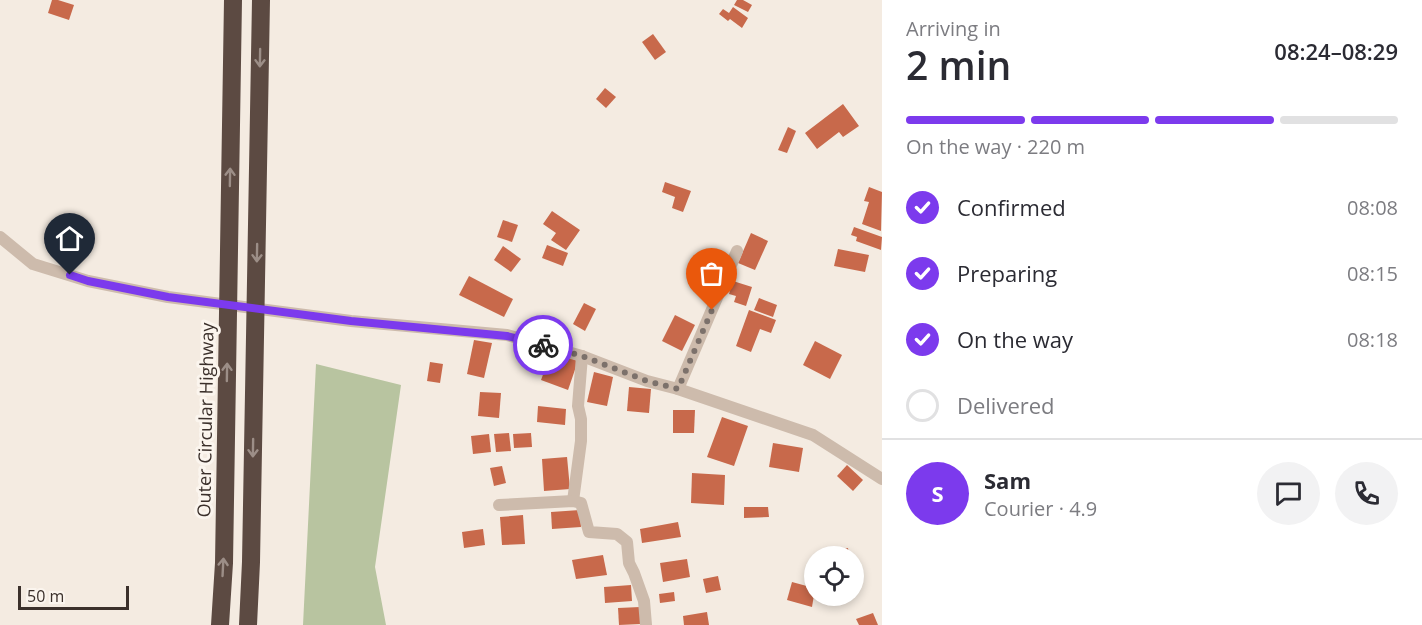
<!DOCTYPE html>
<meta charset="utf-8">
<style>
:root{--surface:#fff;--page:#f2f2f3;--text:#2b2b33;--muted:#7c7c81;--line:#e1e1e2;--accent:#7c3aed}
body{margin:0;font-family:"Open Sans",sans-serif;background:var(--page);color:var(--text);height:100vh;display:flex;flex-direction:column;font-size:22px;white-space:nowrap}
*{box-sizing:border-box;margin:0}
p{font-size:20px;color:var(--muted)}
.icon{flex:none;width:33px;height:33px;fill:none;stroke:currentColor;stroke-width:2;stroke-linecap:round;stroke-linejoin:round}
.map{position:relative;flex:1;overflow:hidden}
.panel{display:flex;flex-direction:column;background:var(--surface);width:540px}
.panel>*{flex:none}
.tools{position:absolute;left:804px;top:546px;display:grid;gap:12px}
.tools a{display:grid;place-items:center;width:60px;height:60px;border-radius:50%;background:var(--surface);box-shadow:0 3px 9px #0003;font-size:30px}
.scale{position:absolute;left:18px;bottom:15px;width:111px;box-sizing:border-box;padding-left:6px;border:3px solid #3b302b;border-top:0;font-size:16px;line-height:21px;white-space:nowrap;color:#3b302b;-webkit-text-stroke:4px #fbf5ee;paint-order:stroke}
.pin{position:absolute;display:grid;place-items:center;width:51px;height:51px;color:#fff;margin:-62px -26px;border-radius:50% 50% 50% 0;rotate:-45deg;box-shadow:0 0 6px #0007}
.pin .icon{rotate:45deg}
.courier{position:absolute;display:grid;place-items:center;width:60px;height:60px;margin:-30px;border:4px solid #7c3aed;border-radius:50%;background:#fff;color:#222;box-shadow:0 2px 8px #0007}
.head em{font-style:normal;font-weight:600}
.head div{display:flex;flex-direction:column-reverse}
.head{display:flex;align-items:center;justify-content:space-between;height:102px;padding:0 24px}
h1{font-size:39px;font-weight:600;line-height:45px}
.bar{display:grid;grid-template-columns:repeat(4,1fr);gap:9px 6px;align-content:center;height:72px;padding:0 24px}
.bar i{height:8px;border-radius:4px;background:var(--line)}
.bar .active{background:var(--accent)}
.bar p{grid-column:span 4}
.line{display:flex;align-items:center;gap:15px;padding:0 24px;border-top:2px solid var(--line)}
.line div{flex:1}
.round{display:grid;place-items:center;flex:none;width:63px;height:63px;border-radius:32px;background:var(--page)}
ol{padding:0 24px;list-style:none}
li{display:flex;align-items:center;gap:18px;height:66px}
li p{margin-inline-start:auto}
li .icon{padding:6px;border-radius:50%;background:var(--accent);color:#fff;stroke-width:4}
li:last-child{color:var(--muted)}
li i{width:33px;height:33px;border:3px solid var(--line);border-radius:50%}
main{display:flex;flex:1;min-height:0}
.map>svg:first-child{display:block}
</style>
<main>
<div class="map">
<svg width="882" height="625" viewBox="0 0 882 625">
<rect width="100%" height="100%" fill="#f4ebe1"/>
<polygon fill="#b8c4a0" points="316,364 401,385 375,567 386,625 303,625"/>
<g fill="#c8694b">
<polygon points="52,0 58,0 74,5 69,20 48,13"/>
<polygon points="737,0 743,0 752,5 748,12 734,5"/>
<polygon points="733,7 748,18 742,28 730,19 728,21 719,14 723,9 729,13"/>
<polygon points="653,34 666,52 655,60 642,42"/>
<polygon points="605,88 616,97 606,108 596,99"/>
<polygon points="843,104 859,126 843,137 839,132 817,149 805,133"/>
<polygon points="788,127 796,131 787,153 778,150"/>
<polygon points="665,182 691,191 683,212 672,208 675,197 662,192"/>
<polygon points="869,187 882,192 881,231 862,224 869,202 864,201"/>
<polygon points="552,211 580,230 566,250 551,240 556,233 543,224"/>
<polygon points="503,220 518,225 512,242 497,237"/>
<polygon points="854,227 882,237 881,250 856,241 857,237 851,235"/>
<polygon points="751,233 768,241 755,270 738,263"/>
<polygon points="547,245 568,253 563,266 542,258"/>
<polygon points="503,246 521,259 511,272 494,260"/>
<polygon points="838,249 869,255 865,272 834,266"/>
<polygon points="469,276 513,299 504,317 459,295"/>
<polygon points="733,281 752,287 746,306 734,302 736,296 729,294"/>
<polygon points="759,298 777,305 773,317 754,310"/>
<polygon points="584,303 596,309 585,331 573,324"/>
<polygon points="749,310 776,320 771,333 760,329 751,352 736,346"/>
<polygon points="675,315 695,325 682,351 662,341"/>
<polygon points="474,340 492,343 484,378 467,374"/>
<polygon points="815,341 842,355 830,379 803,365"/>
<polygon points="552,351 578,361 568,390 541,380"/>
<polygon points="430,362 443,364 440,383 427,381"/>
<polygon points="594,372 613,377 607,406 587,402"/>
<polygon points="629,387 651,389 649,413 627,411"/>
<polygon points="480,392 501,393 499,418 478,416"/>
<polygon points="538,406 566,409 565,425 537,422"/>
<polygon points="673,410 695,410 694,433 673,433"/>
<polygon points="722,417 748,426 734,466 707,457"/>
<polygon points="509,433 511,451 496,452 494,434"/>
<polygon points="531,433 532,447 514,448 513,434"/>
<polygon points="489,434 491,452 473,454 471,436"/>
<polygon points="773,443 803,448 799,472 769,467"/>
<polygon points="567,457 570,489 544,491 542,459"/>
<polygon points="847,465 863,480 853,491 837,476"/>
<polygon points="502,466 506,483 494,486 490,468"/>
<polygon points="692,473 725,475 724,505 691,503"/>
<polygon points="744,507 768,507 769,517 744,518"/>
<polygon points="580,510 581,527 552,529 551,512"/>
<polygon points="523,515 525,544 502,545 500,517"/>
<polygon points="678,522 681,537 642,543 640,529"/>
<polygon points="483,529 485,545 464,548 462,532"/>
<polygon points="848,548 849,556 830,556 829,552"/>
<polygon points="603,555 607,575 576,579 572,560"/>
<polygon points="687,559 690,577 663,582 660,563"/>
<polygon points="718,576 721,590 706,593 703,579"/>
<polygon points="792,582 814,588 814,595 812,607 787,600"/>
<polygon points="631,585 632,601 605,603 604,587"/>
<polygon points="674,592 675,601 660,603 659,594"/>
<polygon points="640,607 641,624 619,625 618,608"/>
<polygon points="707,612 709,625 684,625 683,616"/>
<polygon points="873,613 878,625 859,625 856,619"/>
</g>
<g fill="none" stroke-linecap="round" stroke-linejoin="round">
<g stroke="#cdbbac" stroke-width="12">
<polyline points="0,237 33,264 88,281 168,297 351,321 507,335 582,356 647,381 678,389 813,435 882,479"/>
<polyline points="678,389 737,251"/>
<polyline points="573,501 581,441 581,419 578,406 582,356"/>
<polyline points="499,505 573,501 581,503 589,532 617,534 627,542 629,563 634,573 644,601 646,625"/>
</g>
<g stroke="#5c4a42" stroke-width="18">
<polyline points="220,625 224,563 233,0"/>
<polyline points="248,625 251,562 261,0"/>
</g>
</g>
<defs><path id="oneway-shaft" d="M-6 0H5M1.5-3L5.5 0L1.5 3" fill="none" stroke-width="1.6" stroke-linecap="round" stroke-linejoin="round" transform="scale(1.5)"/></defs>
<g stroke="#9c8e87">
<use href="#oneway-shaft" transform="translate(260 58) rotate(91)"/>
<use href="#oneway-shaft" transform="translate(230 177) rotate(-89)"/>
<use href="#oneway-shaft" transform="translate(257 253) rotate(91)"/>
<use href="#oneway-shaft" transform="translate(227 372) rotate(-89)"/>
<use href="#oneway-shaft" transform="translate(253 448) rotate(91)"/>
<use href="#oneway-shaft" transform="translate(223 567) rotate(-87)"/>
</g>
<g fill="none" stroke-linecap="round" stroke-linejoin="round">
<polyline stroke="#7c716b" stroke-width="6" stroke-dasharray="0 10.8" points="543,345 582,356 647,381 678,389 712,310"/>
<polyline stroke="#7c3aed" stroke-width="8" points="70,275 88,281 168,297 351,321 507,336 543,345"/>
</g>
<g text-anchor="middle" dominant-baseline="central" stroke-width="6" stroke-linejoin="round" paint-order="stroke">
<g font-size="18" fill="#3b302b" stroke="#fbf5ee">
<text transform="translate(205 420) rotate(-89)">Outer Circular Highway</text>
</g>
</g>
</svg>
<div class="tools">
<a><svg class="icon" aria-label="locate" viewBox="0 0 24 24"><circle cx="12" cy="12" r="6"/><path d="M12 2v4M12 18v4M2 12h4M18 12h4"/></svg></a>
</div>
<div class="scale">50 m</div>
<div class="pin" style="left:712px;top:310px;background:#ea580c"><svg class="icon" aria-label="bag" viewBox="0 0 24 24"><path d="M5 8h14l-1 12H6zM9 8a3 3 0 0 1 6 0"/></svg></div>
<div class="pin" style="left:70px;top:275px;background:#1f2937"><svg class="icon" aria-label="home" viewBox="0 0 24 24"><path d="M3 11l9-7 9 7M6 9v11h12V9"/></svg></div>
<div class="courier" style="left:543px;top:345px"><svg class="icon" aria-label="bike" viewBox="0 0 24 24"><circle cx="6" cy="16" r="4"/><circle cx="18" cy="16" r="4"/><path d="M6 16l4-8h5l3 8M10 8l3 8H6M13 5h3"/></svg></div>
</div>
<section class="panel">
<div class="head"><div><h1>2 min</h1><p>Arriving in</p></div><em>08:24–08:29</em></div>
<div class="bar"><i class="active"></i><i class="active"></i><i class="active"></i><i></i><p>On the way · 220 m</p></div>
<ol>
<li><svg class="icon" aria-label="check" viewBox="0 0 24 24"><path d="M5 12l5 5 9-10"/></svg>Confirmed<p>08:08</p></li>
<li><svg class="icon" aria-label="check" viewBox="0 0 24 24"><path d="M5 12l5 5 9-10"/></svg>Preparing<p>08:15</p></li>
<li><svg class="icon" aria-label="check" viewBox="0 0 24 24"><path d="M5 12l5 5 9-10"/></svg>On the way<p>08:18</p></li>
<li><i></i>Delivered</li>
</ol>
<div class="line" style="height:108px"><b class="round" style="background:var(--accent);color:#fff">S</b><div><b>Sam</b><p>Courier · 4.9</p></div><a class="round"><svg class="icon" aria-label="chat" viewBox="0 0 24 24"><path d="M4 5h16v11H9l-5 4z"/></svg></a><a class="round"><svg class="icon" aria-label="phone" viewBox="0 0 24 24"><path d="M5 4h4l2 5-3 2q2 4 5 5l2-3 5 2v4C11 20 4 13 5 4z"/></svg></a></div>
</section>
</main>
